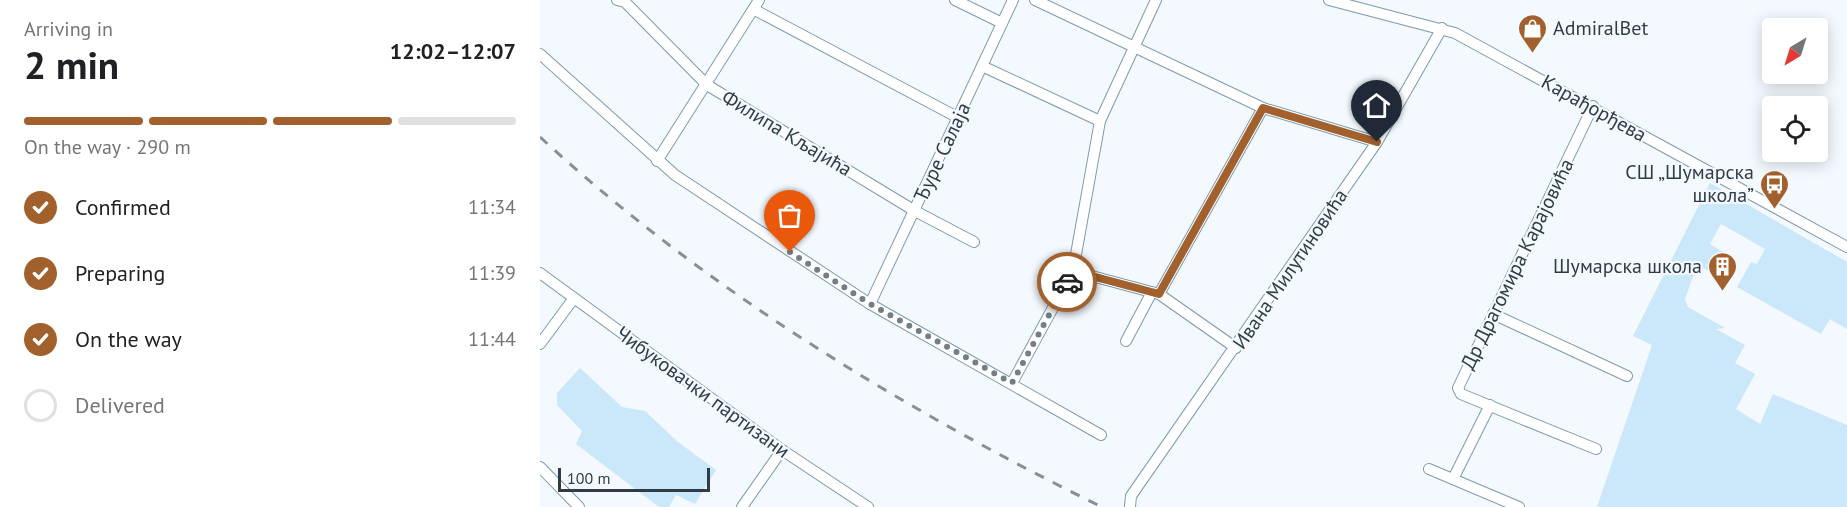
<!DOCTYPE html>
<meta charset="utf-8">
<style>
:root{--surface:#fff;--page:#f2f2f2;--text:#202124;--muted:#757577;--line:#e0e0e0;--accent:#a2612c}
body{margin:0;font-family:"PT Sans",sans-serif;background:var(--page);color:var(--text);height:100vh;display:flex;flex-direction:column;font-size:22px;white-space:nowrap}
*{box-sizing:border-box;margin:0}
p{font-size:20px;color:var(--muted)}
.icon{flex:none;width:33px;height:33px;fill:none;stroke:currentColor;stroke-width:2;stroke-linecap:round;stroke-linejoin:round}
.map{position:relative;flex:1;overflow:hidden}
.details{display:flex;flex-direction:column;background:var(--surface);width:540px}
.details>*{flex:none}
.needle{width:39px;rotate:218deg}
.fabs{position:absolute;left:1222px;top:18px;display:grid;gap:12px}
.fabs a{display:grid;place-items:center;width:66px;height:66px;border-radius:6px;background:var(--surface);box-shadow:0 3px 15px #0003;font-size:30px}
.scale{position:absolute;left:18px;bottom:15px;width:152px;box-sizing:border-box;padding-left:6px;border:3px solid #303c45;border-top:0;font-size:16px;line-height:21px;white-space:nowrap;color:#303c45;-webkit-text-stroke:4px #f3f9fe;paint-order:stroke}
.pin{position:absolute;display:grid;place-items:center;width:51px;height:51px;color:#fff;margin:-62px -26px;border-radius:50% 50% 50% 0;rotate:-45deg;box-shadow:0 0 6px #0007}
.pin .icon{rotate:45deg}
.courier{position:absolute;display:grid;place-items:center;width:60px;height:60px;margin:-30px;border:4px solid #a2612c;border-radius:50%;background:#fff;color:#222;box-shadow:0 2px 8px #0007}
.overview em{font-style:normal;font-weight:700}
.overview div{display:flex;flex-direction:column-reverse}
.overview{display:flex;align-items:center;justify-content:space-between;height:102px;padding:0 24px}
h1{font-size:39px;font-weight:700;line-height:45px}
.bar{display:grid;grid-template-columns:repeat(4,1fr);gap:9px 6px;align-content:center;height:72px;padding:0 24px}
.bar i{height:8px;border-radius:4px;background:var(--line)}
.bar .current{background:var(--accent)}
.bar p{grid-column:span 4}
ol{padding:0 24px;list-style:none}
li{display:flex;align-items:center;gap:18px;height:66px}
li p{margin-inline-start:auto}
li .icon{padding:6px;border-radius:50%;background:var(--accent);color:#fff;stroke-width:4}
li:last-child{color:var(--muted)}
li i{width:33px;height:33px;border:3px solid var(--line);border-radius:50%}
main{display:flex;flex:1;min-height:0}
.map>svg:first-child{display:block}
</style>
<main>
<section class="details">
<div class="overview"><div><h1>2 min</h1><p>Arriving in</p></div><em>12:02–12:07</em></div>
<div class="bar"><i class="current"></i><i class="current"></i><i class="current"></i><i></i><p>On the way · 290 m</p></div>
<ol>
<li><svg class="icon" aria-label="check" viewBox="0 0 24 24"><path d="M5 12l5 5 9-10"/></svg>Confirmed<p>11:34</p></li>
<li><svg class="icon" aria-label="check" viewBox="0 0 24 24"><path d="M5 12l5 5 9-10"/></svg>Preparing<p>11:39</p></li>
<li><svg class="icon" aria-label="check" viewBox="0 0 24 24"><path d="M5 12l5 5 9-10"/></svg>On the way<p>11:44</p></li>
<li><i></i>Delivered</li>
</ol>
</section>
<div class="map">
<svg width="1307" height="507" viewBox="0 0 1307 507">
<rect width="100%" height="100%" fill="#f3f9fe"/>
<g fill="#cbe7fa">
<polygon points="1170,183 1307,262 1307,329 1290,319 1281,334 1197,287 1211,262 1217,264 1225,249 1181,224 1170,244 1186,254 1175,274 1157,265 1145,299 1148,307 1185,328 1176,329 1205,345 1195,363 1215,374 1196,409 1220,424 1233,394 1307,425 1307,507 1057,507 1112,345 1093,336"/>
<polygon points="40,368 82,407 105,411 138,442 176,470 155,504 136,495 129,507 119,507 36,444 42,431 17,405 17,393"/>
</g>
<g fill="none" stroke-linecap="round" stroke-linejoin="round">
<defs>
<g id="minor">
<polyline points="77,0 85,2 167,85 375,211 434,242"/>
<polyline points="415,0 462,23"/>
<polyline points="495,0 723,108 837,142"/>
<polyline points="789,0 915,33 1307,247"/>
<polyline points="215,10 417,117"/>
<polyline points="0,54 135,175 330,304 561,435"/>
<polyline points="442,66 560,121"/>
<polyline points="1053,106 918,388 921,394 1056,449"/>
<polyline points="117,161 219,0"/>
<polyline points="533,271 619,294 696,348"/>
<polyline points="0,273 242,450 328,507"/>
<polyline points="619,294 723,108"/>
<polyline points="330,304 473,0"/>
<polyline points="953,314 1087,376"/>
<polyline points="586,341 612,292"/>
<polyline points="0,344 34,298"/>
<polyline points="472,383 533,271 560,121 616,0"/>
<polyline points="0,467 39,507"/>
<polyline points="889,469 979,507"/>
<polyline points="913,479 950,405"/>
<polyline points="202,507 242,450"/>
<polyline points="590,507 591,496 837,142 902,28"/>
</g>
</defs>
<use href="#minor" stroke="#7c9aae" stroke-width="12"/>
<use href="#minor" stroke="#fff" stroke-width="10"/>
<path stroke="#869097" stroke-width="3" stroke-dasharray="10 10" stroke-linecap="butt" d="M0,137C165,289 361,408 562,507"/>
</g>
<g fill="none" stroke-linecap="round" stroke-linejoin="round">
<polyline stroke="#747e86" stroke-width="6" stroke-dasharray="0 10.8" points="250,252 330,304 472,383 527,282"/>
<polyline stroke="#a2612c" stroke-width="8" points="527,282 533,271 619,294 723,108 837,142"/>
</g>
<defs>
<symbol id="shop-pin" viewBox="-11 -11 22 30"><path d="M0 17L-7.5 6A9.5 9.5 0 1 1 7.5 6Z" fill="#a2612c" stroke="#f3f9fe"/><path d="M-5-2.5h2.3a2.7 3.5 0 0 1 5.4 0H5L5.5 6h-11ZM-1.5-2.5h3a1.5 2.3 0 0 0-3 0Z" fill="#fff"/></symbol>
<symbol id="bus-pin" viewBox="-11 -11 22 30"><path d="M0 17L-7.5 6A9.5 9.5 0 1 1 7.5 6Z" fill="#a2612c" stroke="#f3f9fe"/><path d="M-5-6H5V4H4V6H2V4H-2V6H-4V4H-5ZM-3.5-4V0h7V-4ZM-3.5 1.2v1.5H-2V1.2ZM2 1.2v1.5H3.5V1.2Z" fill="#fff"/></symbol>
<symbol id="building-pin" viewBox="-11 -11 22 30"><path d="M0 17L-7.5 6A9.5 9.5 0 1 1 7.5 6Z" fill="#a2612c" stroke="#f3f9fe"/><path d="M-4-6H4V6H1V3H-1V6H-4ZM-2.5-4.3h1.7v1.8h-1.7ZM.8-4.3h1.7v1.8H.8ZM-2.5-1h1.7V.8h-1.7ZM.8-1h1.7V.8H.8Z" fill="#fff"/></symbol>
</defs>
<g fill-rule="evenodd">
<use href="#shop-pin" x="976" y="12" width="33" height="45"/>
<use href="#bus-pin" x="1218" y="168" width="33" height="45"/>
<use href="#building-pin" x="1166" y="250" width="33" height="45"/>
</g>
<g text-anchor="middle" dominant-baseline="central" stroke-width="4.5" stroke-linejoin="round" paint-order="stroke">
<g font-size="20" fill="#303c45" stroke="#f3f9fe" text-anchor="end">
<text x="1013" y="28" text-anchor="start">AdmiralBet</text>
<text x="1214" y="172">СШ „Шумарска<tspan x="1214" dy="23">школа”</tspan></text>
<text x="1162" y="266">Шумарска школа</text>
</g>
<g font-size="20" fill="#303c45" stroke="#f3f9fe">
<text transform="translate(1054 108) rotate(29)">Карађорђева</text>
<text transform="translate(247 133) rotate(31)">Филипа Кљајића</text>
<text transform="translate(402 152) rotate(-65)">Ђуре Салаја</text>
<text transform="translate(977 264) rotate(-64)">Др Драгомира Карајовића</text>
<text transform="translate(750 269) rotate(-56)">Ивана Милутиновића</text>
<text transform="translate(163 392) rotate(36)">Чибуковачки партизани</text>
</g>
</g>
</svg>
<div class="fabs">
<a><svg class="needle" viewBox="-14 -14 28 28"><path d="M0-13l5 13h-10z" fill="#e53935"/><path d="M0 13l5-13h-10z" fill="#757577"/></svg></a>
<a><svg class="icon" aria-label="locate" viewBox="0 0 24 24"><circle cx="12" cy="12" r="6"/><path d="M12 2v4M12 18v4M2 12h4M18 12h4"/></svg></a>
</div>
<div class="scale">100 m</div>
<div class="pin" style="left:250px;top:252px;background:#ea580c"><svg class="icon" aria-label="bag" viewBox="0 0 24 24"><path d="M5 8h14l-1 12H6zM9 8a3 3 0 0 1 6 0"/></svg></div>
<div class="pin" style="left:837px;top:142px;background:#1f2937"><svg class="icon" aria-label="home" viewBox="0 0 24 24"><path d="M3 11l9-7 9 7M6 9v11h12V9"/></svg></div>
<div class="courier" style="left:527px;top:282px"><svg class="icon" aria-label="car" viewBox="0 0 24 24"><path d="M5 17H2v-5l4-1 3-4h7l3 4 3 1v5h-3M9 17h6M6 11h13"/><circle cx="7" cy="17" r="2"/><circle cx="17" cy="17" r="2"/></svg></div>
</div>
</main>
